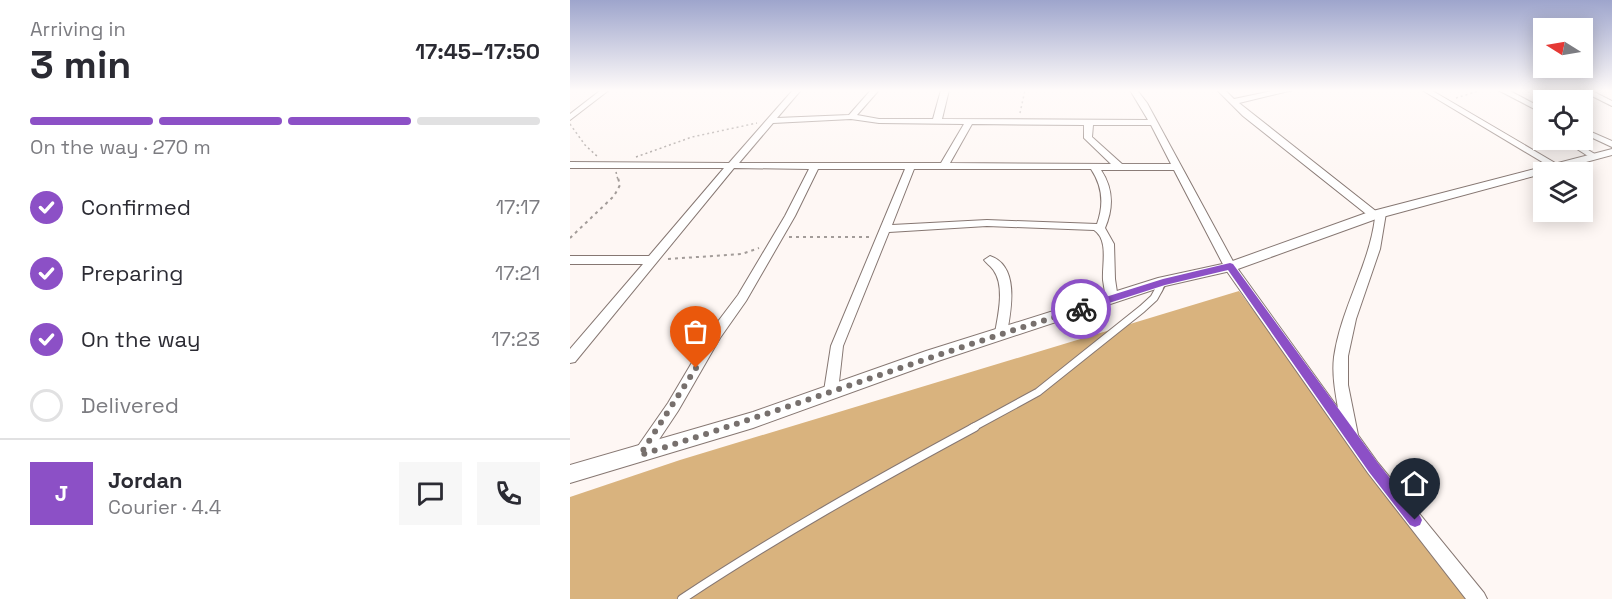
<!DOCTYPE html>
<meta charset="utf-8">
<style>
:root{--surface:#fff;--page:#f7f7f7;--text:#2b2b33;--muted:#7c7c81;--line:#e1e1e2;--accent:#8c50c6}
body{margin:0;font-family:"Space Grotesk",sans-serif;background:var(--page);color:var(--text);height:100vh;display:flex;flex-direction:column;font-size:22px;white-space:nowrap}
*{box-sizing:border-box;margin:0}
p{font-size:20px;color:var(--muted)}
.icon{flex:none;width:33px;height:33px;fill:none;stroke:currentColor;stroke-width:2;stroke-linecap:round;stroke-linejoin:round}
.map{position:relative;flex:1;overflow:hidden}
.drawer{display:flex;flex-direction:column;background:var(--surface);width:570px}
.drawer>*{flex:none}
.needle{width:39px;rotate:281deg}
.controls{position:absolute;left:963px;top:18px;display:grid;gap:12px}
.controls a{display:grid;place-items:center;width:60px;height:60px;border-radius:0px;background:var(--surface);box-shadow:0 3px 15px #0003;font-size:30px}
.pin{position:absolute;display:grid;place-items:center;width:51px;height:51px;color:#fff;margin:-62px -26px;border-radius:50% 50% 50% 0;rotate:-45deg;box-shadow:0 0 6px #0007}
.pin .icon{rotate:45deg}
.courier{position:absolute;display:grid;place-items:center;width:60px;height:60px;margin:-30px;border:4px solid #8c50c6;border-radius:50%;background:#fff;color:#222;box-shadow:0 2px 8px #0007}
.headline em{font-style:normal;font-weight:700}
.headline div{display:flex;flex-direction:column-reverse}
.headline{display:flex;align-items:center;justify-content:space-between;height:102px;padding:0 30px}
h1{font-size:39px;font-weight:700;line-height:45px}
.bar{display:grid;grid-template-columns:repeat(4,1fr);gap:9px 6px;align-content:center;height:72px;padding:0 30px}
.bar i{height:8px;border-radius:4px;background:var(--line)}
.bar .on{background:var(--accent)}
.bar p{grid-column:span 4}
.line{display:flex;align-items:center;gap:15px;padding:0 30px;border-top:2px solid var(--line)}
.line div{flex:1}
.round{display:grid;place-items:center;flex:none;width:63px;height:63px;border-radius:0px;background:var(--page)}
ol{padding:0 30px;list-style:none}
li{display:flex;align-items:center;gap:18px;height:66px}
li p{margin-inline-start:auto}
li .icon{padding:6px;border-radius:50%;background:var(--accent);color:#fff;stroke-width:4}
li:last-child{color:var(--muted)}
li i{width:33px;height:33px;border:3px solid var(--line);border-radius:50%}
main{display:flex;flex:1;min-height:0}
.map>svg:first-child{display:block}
</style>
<main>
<section class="drawer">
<div class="headline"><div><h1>3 min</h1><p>Arriving in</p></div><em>17:45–17:50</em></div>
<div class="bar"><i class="on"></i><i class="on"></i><i class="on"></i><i></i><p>On the way · 270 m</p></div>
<ol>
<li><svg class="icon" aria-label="check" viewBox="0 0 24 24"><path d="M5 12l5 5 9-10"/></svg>Confirmed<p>17:17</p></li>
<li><svg class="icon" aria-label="check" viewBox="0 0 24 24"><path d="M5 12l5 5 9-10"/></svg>Preparing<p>17:21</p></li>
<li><svg class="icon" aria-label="check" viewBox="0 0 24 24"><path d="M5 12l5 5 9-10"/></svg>On the way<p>17:23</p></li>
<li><i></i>Delivered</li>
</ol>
<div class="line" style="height:108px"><b class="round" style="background:var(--accent);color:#fff">J</b><div><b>Jordan</b><p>Courier · 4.4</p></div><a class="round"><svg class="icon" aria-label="chat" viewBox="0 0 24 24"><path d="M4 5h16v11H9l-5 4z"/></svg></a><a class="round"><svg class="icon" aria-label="phone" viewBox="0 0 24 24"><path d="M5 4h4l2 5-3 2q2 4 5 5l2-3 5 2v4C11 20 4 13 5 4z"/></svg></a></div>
</section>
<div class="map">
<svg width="1042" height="599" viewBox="0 0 1042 599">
<rect width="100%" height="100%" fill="#fef7f4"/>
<polygon fill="#d9b37e" points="669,291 899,599 0,599 0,497 110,460"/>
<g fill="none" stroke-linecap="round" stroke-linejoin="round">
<defs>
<polyline id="service-far2" points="589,290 593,283"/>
<polyline id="service-far1" points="402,428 468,392 572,309 584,298 589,289"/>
<path id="service" d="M112,599C207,536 305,481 405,427"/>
<g id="minor">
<polygon points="31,90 39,90 0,120 0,114"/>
<path d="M223,90H231L207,118L279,115L301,90H309L287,115L309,119H363L371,90H379L372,119L578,120L560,90H567L577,103L665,265L768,408C765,391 762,374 764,357C771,308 799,266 805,218L800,217L673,116L647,90H655L664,99L707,90H723L669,103L807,212L811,210L816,213L810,249L786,319L778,356V385L788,435L808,463L914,593L917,599H896L798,473L656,270L604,170H531C543,188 544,207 535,228L544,244L545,279L548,299L542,303L536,299C535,293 534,286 533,280C532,264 539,240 524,230L417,226L319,232L273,346L268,391L266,395L261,397L256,395L254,391L261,346L335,169H248L225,216L176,301L150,338L108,411L76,459L71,461L66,459L63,454L66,449L98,403L140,332L168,295L215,216L239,169L164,168L5,362L0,363V349L73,264H0V256H79L154,168H0V162L159,163ZM281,119L309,123L394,124L371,163H169L203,123ZM402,124L514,125V138L541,164L380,163ZM523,125H581L601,164H552L522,137ZM344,169H521C533,187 534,205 527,224L417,220L322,225Z"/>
<polygon points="852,90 861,90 992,167 990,169 984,169"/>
<polygon points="928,90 938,90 974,109 974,114"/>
<polygon points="1010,90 1020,90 1042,101 1042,106"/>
<polygon points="1012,128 1042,141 1042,147 1012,133"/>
<polygon points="993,140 1002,140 1028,156 1027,158 1021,158"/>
<path d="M420,256C450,266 441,310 437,333L435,336H427L425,333C428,315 435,287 424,271C422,267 417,264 414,260Z"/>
</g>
<polygon id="tertiary" points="1042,149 1042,155 809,218 665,270 595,286 368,361 183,428 0,483 0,465 183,412 356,351 588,278 657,263 799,212"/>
</defs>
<use href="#service-far2" stroke="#867772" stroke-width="8"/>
<use href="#service-far1" stroke="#867772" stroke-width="9"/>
<use href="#service" stroke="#867772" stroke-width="10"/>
<use href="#minor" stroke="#867772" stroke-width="2"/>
<use href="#tertiary" stroke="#867772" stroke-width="2"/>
<g stroke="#a39c99" stroke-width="1.5" stroke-dasharray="2 3" stroke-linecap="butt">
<polyline points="886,98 911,90"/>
<polyline points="450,113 455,90"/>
<polyline points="0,124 15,145 29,158"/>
<polyline points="66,157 122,137 187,123"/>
<polyline points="46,172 48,180"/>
</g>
<g stroke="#a39c99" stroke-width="2" stroke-dasharray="3 4" stroke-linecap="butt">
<polyline points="219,237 301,237"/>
<polyline points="0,238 44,196 50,185 48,178"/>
<polyline points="98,259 172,254 189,248"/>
</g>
<use href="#service-far2" stroke="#fff" stroke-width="5"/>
<use href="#service-far1" stroke="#fff" stroke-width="7"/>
<use href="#service" stroke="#fff" stroke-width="8"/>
<use href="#minor" fill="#fff" fill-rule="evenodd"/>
<use href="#tertiary" fill="#fff" fill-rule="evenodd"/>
</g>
<linearGradient id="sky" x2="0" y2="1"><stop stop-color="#9ea5cc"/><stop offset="0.52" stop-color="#fffbfa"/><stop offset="1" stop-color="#fffbfa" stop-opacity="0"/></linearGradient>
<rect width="1042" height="174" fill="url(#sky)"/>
<polygon fill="#8c50c6" points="660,263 663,264 808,463 850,516 852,520 850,525 845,527 840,525 799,472 658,270 595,285 511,312 506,309 507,306 593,279"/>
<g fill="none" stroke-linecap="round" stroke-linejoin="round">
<path stroke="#77706d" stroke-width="6" stroke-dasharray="0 10.8" d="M126,368L70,455C218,409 363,354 511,309"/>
</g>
</svg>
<div class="controls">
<a><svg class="needle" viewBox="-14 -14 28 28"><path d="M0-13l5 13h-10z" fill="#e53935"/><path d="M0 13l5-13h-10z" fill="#7c7c81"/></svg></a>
<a><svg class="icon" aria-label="locate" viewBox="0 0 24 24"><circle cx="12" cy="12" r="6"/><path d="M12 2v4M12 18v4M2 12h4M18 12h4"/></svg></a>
<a><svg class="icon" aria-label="layers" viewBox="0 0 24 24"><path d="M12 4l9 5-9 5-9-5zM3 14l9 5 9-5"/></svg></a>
</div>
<div class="pin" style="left:126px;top:368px;background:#ea580c"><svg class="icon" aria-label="bag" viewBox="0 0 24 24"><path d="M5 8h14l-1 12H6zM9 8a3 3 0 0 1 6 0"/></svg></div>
<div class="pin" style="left:845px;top:520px;background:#1f2937"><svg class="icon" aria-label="home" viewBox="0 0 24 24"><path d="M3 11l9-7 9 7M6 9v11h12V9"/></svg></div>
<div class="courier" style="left:511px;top:309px"><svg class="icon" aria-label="bike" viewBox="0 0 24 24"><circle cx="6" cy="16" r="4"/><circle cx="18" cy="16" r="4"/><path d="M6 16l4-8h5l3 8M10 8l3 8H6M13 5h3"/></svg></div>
</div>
</main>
